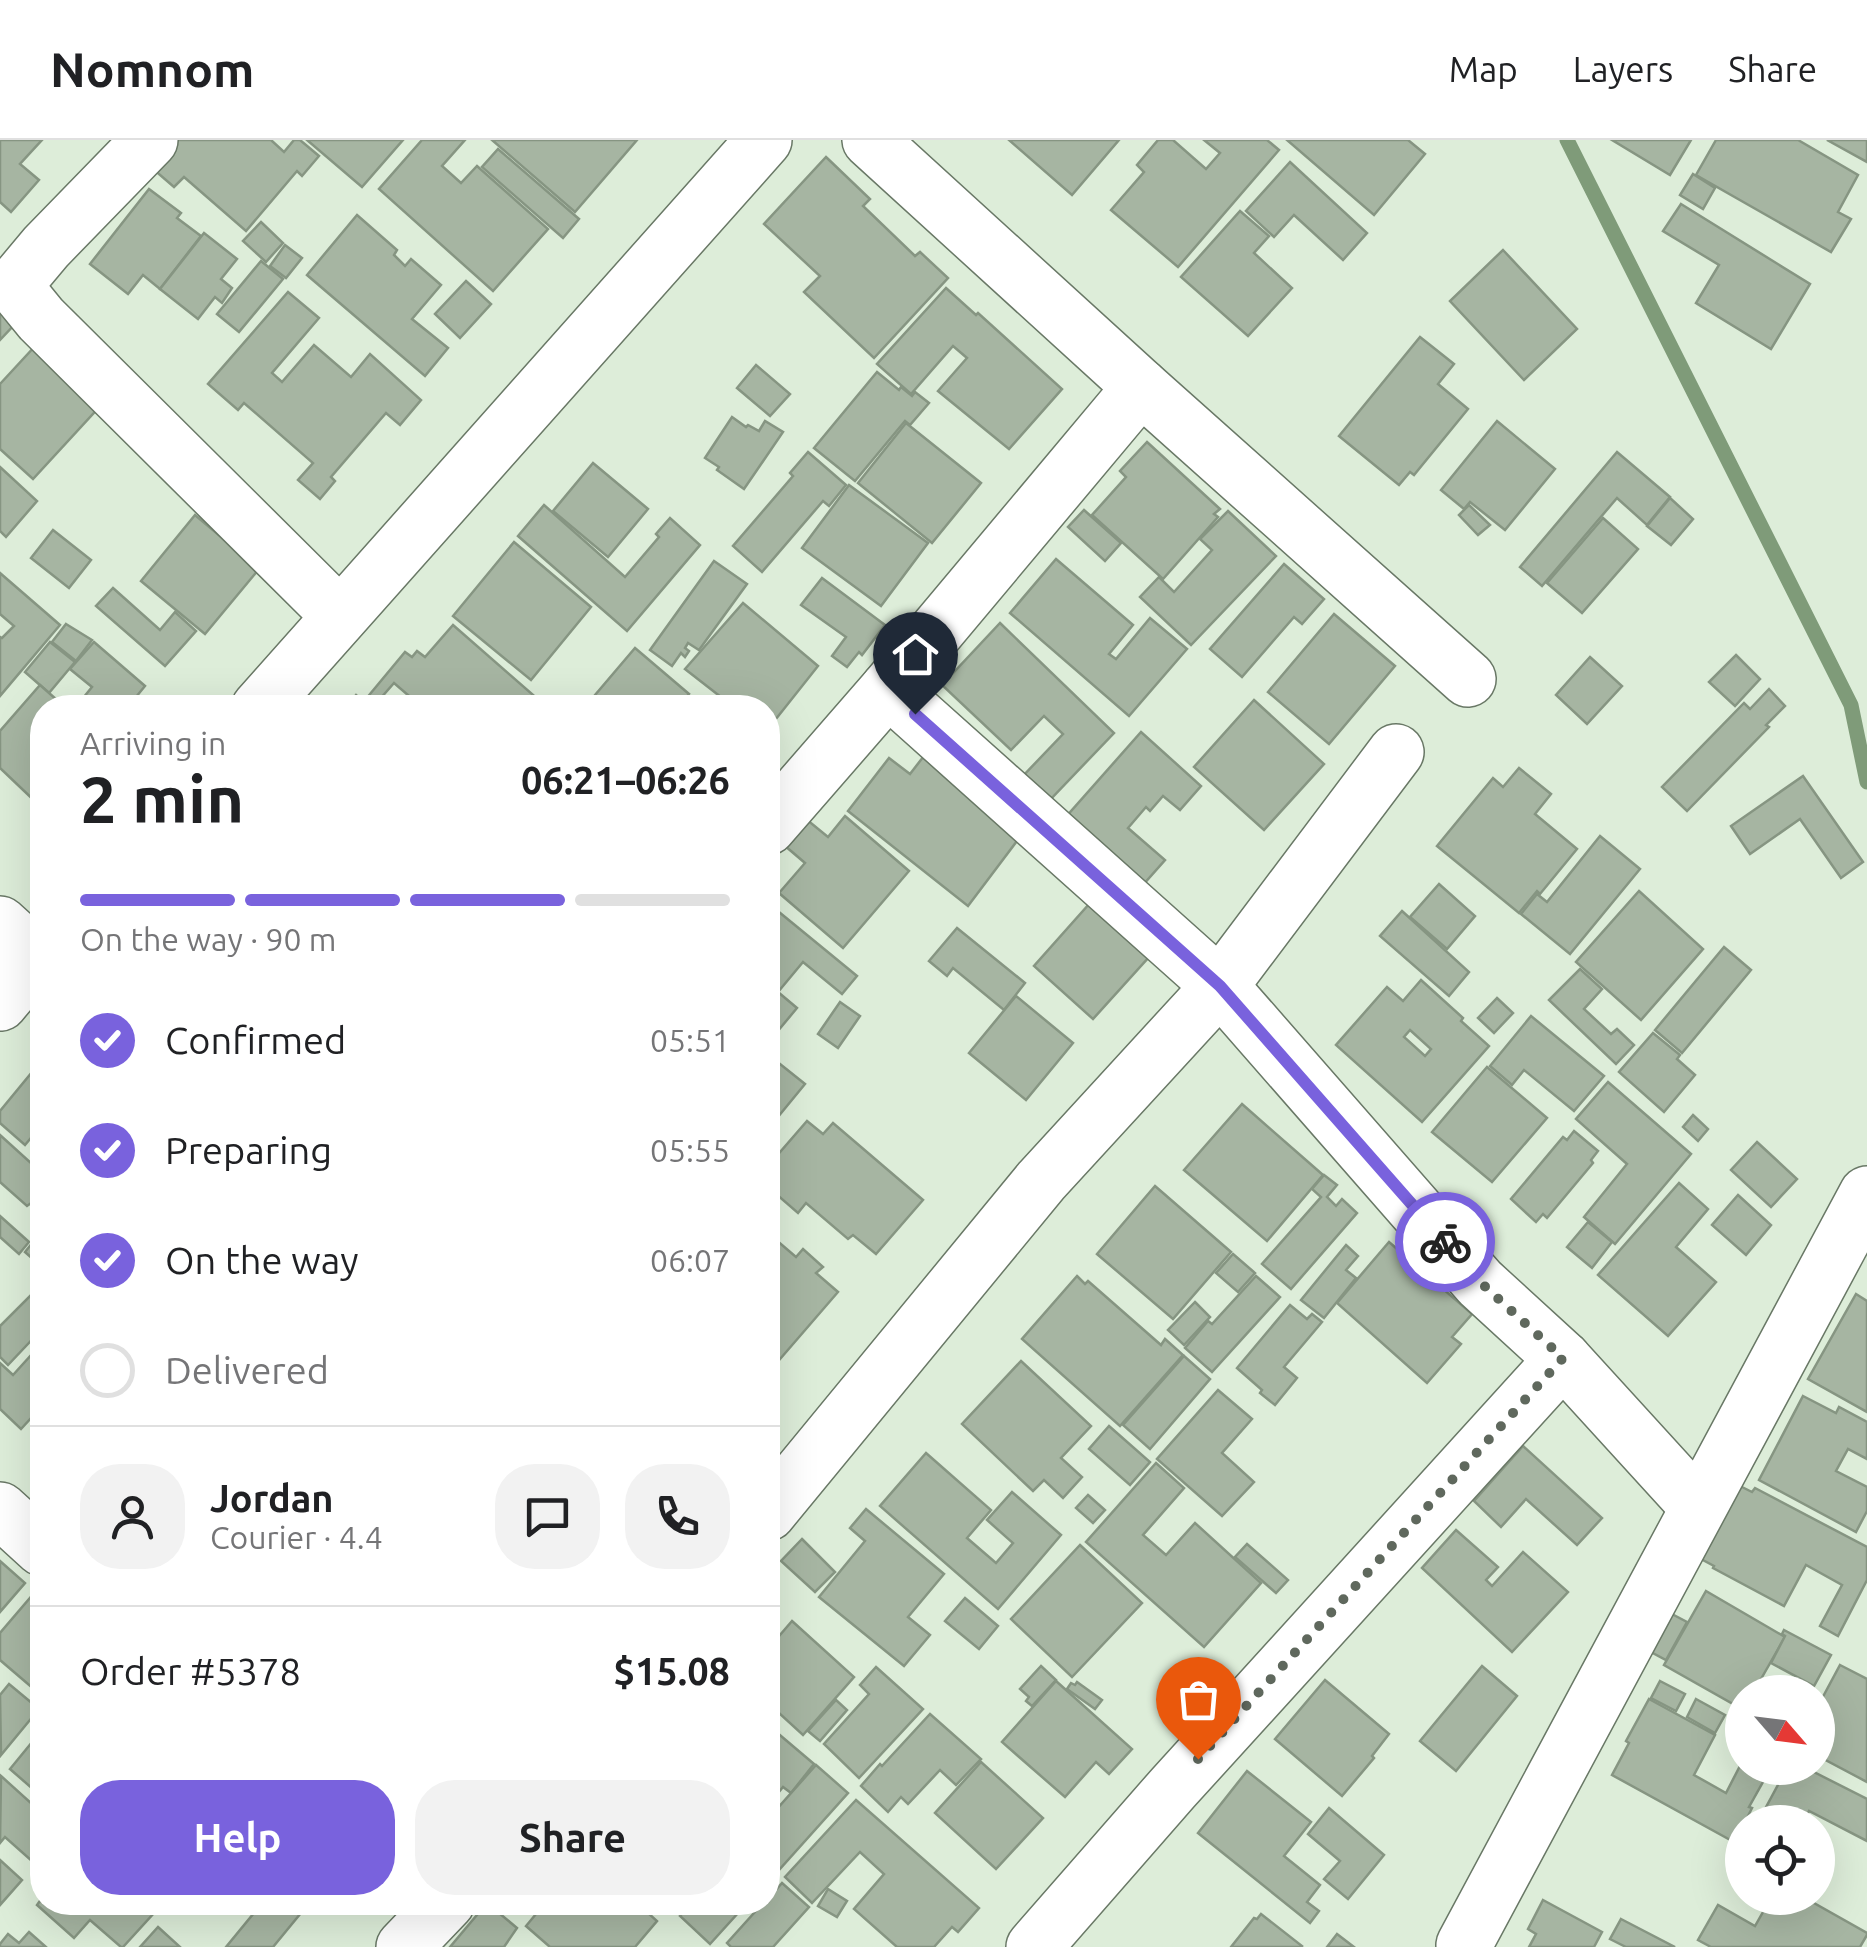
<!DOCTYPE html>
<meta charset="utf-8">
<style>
:root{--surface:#fff;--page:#f2f2f2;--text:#202124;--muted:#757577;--line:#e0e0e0;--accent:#7962dd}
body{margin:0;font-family:Ubuntu,sans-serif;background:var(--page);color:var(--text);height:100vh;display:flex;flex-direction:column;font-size:38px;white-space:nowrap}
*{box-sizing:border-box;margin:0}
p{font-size:32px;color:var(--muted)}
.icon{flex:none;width:55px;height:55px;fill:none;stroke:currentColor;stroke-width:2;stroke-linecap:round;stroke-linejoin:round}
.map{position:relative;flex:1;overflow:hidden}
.drawer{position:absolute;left:30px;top:555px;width:750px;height:1220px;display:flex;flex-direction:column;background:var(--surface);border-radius:40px;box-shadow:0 10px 40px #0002}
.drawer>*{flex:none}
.needle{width:65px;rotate:118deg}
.controls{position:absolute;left:1725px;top:1535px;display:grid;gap:20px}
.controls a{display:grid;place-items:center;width:110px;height:110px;border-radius:50%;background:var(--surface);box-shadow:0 10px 40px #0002;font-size:50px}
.pin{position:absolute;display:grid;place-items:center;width:85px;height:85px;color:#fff;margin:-102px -42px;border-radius:50% 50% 50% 0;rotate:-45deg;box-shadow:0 0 10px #0007}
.pin .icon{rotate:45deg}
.courier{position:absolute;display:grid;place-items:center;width:100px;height:100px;margin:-50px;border:8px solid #7962dd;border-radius:50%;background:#fff;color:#222;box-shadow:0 2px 12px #0007}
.summary em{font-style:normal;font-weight:700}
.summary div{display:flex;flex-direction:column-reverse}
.summary{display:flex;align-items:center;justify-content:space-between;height:170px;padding:0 50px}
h1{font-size:65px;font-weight:700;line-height:75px}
.bar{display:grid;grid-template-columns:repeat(4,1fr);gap:15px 10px;align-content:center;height:120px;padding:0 50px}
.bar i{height:12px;border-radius:8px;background:var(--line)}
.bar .selected{background:var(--accent)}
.bar p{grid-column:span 4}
.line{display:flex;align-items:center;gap:25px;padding:0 50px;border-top:2px solid var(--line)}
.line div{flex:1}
.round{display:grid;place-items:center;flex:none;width:105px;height:105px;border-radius:40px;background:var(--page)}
ol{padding:0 50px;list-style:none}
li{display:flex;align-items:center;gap:30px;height:110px}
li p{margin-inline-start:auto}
li .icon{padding:10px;border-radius:50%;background:var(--accent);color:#fff;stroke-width:4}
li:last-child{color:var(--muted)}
li i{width:55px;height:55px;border:5px solid var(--line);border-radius:50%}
.button{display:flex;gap:20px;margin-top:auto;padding:20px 50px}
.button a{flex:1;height:115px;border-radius:40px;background:var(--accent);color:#fff;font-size:40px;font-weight:700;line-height:115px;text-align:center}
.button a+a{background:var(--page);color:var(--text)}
header{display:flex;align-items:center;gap:60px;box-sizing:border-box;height:140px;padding:0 50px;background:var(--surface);border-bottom:2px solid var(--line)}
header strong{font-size:48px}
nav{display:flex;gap:55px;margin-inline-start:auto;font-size:35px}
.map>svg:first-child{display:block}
</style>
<header>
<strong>Nomnom</strong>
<nav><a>Map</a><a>Layers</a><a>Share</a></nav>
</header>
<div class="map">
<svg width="1867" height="1807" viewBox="0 0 1867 1807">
<rect width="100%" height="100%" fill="#ddedd9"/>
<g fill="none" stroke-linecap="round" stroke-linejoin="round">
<polyline stroke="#7f9b79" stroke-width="15" points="1567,0 1851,565 1867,642"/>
</g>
<g fill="#a6b5a2" stroke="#869582" stroke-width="2.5" fill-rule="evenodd">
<polygon points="0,0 42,0 20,24 39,40 11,72 0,62"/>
<polygon points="165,0 271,0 284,12 294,0 300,0 319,16 302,36 297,31 246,91 184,37 174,47 145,22"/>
<polygon points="307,0 403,0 362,47"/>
<polygon points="422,0 465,0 442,26 461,43 477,26 548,89 493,151 379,49"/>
<polygon points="492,0 637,0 575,72"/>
<polygon points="1009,0 1119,0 1072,55"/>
<polygon points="1158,0 1173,0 1206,29 1220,13 1204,0 1267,0 1279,10 1178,127 1111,70 1144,32 1137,25"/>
<polygon points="1287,0 1408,0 1425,14 1374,75"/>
<polygon points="1612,0 1691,0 1670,35"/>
<polygon points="1716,0 1798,0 1858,35 1838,72 1851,79 1831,112 1696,35"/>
<polygon points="1827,0 1867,0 1867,22"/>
<polygon points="498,9 579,79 563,98 482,27"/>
<polygon points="826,17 870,59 863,66 915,116 920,112 948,138 874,218 804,152 820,136 764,84"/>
<polygon points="1290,22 1367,93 1343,120 1294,75 1274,97 1246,71"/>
<polygon points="1693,34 1715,48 1703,69 1680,55"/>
<polygon points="149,49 181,73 177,78 201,96 160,149 143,135 128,154 90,124"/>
<polygon points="1681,64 1810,144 1771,209 1696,163 1719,125 1663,91"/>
<polygon points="1240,71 1269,96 1254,113 1292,148 1248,196 1181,137"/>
<polygon points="357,75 397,110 394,115 405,126 411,119 441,145 412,179 448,208 425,236 307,135"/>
<polygon points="261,82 283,103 266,122 243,101"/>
<polygon points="204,93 237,119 221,139 232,148 222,163 215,157 198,179 160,149"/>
<polygon points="285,105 302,118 286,138 270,126"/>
<polygon points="1503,110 1577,189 1524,240 1450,161"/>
<polygon points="261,121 283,139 239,192 217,174"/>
<polygon points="466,141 491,164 460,198 435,174"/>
<polygon points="946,148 976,175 978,173 1062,249 1009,309 938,251 967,218 953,206 911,254 877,224"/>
<polygon points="288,152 319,178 272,233 282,242 314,205 351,237 370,214 421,260 400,285 386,273 331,337 335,341 320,359 298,340 313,323 244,263 238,270 208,244"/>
<polygon points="0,172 14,185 0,200"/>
<polygon points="1420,197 1454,224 1438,244 1468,269 1414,335 1410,332 1399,345 1339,296"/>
<polygon points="37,204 102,264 33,339 0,309 0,244"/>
<polygon points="756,225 790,254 770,276 737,248"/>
<polygon points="877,232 899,250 901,247 912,256 915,252 929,263 910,285 905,281 855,341 814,308"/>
<polygon points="732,277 746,287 748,285 759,291 765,281 783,292 744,349 717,330 719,327 705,318"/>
<polygon points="1497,281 1555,329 1505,390 1470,362 1464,369 1441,350"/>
<polygon points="906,283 981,343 932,403 858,343"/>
<polygon points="1147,302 1220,369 1214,374 1218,377 1163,439 1092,375 1126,337 1120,331"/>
<polygon points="808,312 846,345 829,366 823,361 762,432 733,406 793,336 790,333"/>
<polygon points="1617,312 1670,357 1647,385 1617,358 1542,446 1520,427"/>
<polygon points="593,323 648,369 608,417 553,371"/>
<polygon points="0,327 37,361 6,397 0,391"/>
<polygon points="849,345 928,403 881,466 802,408"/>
<polygon points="1670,358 1693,379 1671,405 1647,386"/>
<polygon points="544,365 625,437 659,397 656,394 670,378 700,405 627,491 518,396"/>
<polygon points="1469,365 1490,385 1478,395 1459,375"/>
<polygon points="1084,370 1121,403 1105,421 1068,387"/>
<polygon points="1228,371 1276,416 1191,505 1140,457 1159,437 1174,452 1212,410 1200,399"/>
<polygon points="195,375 259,429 205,494 141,441"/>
<polygon points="1603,378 1638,409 1582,473 1547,443"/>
<polygon points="53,390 91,420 69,448 31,418"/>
<polygon points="514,402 591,467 531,540 453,476"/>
<polygon points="1056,419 1133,485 1109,514 1116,519 1150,478 1187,509 1129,576 1010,473"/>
<polygon points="714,421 747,444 699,510 688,503 685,508 689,511 685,517 681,513 672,526 650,510"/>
<polygon points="1284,424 1324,459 1302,484 1294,477 1242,537 1210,509"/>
<polygon points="0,433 60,485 0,556 0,497 2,498 14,486 0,474"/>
<polygon points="822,438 885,485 862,515 859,512 847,527 832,516 846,497 801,465"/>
<polygon points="113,448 160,490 175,472 196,491 165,526 96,466"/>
<polygon points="743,463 818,526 768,589 768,568 735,568 685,529"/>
<polygon points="1334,474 1395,526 1329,604 1268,552"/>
<polygon points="1000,483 1114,593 1048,662 1022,637 1063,594 1044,576 1011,610 942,545"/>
<polygon points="66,484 92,500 76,521 52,502"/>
<polygon points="453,485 548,568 423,568 394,543 373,567 365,560 405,512 412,517 417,511 425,517"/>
<polygon points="50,502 75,522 49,553 25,532"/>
<polygon points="94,502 145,546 127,568 75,568 92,547 70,529"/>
<polygon points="635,508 689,554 677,568 584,568"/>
<polygon points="1736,515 1760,539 1735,566 1709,542"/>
<polygon points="1590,517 1622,546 1587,584 1556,555"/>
<polygon points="40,545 66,568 42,568 42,668 0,628 0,591"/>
<polygon points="1769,549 1785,566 1766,585 1769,587 1687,671 1662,647 1744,563 1750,569"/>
<polygon points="356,555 371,568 345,568"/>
<polygon points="1254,560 1324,624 1264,690 1194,627"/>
<polygon points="1141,592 1201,646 1180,670 1163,656 1150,671 1146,667 1128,688 1165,720 1142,746 1065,678"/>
<polygon points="927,612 1023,693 968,766 848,671 889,618 910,634"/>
<polygon points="1519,628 1551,654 1535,674 1577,709 1540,754 1537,751 1519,773 1437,706 1493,638 1503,647"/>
<polygon points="1803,636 1863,722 1841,738 1800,679 1750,714 1731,686"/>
<polygon points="845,676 909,731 843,808 779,753 805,723 784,705 806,679 828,697"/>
<polygon points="1600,696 1640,729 1570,814 1521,774 1537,754 1547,762"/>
<polygon points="1439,744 1475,776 1447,809 1410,777"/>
<polygon points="1639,751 1703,809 1641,880 1576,822"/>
<polygon points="768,763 857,836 842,854 803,822 778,852 797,868 772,898 768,894"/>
<polygon points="1090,763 1149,817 1093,879 1034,826"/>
<polygon points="1402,771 1469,832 1449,856 1380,796"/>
<polygon points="957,788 1025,843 1004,870 953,828 947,836 929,821"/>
<polygon points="1724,807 1751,830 1682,913 1655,890"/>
<polygon points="1580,829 1602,849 1584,869 1611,894 1617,889 1634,905 1616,924 1549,860"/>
<path d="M1421,840L1463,878L1461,881L1489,906L1422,982L1336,905L1387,847L1403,861ZM1410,890L1431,909L1425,916L1404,897Z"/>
<polygon points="1016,856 1073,903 1026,960 969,913"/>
<polygon points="1497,858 1513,873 1494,893 1478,878"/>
<polygon points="840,862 860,876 838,908 818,894"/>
<polygon points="1531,876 1604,936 1574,971 1524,930 1512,945 1490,926"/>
<polygon points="1653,893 1680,915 1677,919 1695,935 1664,972 1619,932"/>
<polygon points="42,920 42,1010 30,999 25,1005 0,983 0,971"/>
<polygon points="780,924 805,944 768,989 768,940"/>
<polygon points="1487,927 1547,978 1492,1042 1432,992"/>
<polygon points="1608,942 1691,1014 1615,1104 1584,1077 1627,1024 1576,979"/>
<polygon points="1242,964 1323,1035 1267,1101 1184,1030"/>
<polygon points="1693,975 1708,989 1698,1001 1683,987"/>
<polygon points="807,981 823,994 833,983 923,1060 876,1114 853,1095 848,1099 806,1063 798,1073 768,1047 768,1026"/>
<polygon points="1574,991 1598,1011 1591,1020 1593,1023 1547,1078 1543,1074 1536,1082 1511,1059 1563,997 1567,1000"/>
<polygon points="0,995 42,1033 42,1073 31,1063 27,1066 0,1042"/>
<polygon points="1757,1002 1797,1039 1771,1067 1731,1030"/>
<polygon points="1324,1035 1337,1045 1327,1057 1336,1066 1342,1059 1357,1073 1291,1149 1262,1124 1321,1057 1312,1049"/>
<polygon points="1679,1043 1708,1069 1676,1107 1716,1142 1668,1196 1598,1135"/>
<polygon points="1155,1046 1231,1112 1173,1179 1097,1114"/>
<polygon points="1738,1055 1771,1085 1746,1115 1712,1085"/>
<polygon points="0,1076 29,1102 19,1114 0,1097"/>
<polygon points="1588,1082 1612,1102 1592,1128 1567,1107"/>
<polygon points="37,1097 42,1102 42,1127 25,1112"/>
<polygon points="775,1099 796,1117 803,1109 823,1127 816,1133 838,1152 768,1233 768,1108"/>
<polygon points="1389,1102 1472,1174 1452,1197 1461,1204 1427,1243 1337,1163"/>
<polygon points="1346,1105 1358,1116 1346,1130 1356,1138 1324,1178 1301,1160"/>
<polygon points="1233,1114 1255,1133 1238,1152 1216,1133"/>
<polygon points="1077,1136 1085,1144 1088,1141 1161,1205 1165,1199 1183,1215 1120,1286 1022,1199"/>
<polygon points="1256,1136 1280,1157 1212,1232 1185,1208 1208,1181 1212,1184"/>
<polygon points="1856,1154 1867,1161 1867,1272 1808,1239"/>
<polygon points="30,1156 42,1168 42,1189 8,1225 0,1217 0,1186"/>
<polygon points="1195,1162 1210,1177 1184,1205 1168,1190"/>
<polygon points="1290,1165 1307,1179 1312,1174 1322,1182 1284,1227 1297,1238 1275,1265 1260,1253 1262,1250 1237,1228"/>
<polygon points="42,1203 42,1266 21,1289 0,1269 0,1223 13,1235"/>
<polygon points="1184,1216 1210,1239 1150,1309 1123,1285"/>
<polygon points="1021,1221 1091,1286 1061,1318 1082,1337 1063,1358 1044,1340 1033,1351 962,1284"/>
<polygon points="1218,1250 1252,1279 1222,1313 1254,1342 1222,1376 1157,1319"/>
<polygon points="1803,1256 1836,1273 1839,1267 1867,1282 1867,1319 1848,1309 1836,1331 1867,1347 1867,1371 1856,1392 1759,1340"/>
<polygon points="1109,1286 1150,1322 1130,1345 1089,1309"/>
<polygon points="1523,1306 1602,1378 1577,1405 1526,1359 1501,1387 1474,1361"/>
<polygon points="926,1313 991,1370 967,1398 996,1423 1013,1403 987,1380 1012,1352 1061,1395 998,1469 880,1366"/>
<polygon points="1156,1323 1184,1348 1143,1395 1166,1415 1195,1383 1261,1443 1204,1507 1086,1402"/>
<polygon points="1740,1346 1752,1352 1755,1348 1867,1407 1867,1440 1838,1496 1820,1486 1842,1445 1806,1425 1784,1466 1713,1428 1714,1426 1701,1419"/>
<polygon points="1088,1355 1105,1370 1093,1383 1076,1368"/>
<polygon points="866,1369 944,1434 908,1477 930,1495 904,1526 819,1457 865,1401 850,1388"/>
<polygon points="1456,1390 1498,1427 1486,1440 1492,1446 1523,1412 1568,1452 1512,1512 1422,1428"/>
<polygon points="802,1399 835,1432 815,1452 781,1421"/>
<polygon points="1247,1404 1288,1440 1276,1453 1235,1417"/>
<polygon points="1080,1405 1142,1463 1072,1537 1011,1479"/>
<polygon points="0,1421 25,1443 0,1472"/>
<polygon points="41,1445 42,1447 42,1556 0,1520 0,1493"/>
<polygon points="1706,1451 1785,1497 1761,1539 1764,1541 1758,1552 1742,1552 1742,1569 1664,1525"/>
<polygon points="965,1458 998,1486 979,1509 945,1481"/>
<polygon points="1670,1473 1687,1482 1666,1520 1649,1511"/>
<polygon points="792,1481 854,1537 803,1595 768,1563 768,1509"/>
<polygon points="1784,1490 1831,1515 1814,1546 1771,1523 1785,1496 1782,1494"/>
<polygon points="1840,1525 1867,1539 1867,1642 1818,1616 1818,1566"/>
<polygon points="1041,1526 1056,1540 1032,1566 1026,1561 1029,1557 1020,1549"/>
<polygon points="1482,1526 1517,1556 1456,1631 1420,1601"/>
<polygon points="876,1527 923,1569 859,1638 824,1604 869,1554 860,1545"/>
<polygon points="1325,1540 1389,1594 1372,1616 1374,1618 1342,1656 1275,1599"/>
<polygon points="1056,1541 1132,1609 1109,1634 1096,1622 1065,1657 1002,1602"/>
<polygon points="1660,1541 1685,1554 1676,1571 1651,1558"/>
<polygon points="1077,1542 1102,1560 1095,1569 1067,1549 1071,1543 1075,1545"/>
<polygon points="9,1544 39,1569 1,1615 0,1555"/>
<polygon points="1649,1559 1715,1595 1694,1635 1726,1653 1742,1622 1742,1628 1759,1628 1768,1633 1749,1667 1752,1668 1745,1682 1742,1682 1734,1702 1612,1635 1629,1603 1626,1601"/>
<polygon points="1696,1559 1725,1575 1715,1593 1687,1577"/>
<polygon points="836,1560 847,1570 820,1601 808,1591"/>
<polygon points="930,1574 981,1619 956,1645 940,1630 908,1664 901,1657 888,1672 861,1646 880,1624 882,1626"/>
<polygon points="768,1585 814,1624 791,1653 783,1647 768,1665"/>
<polygon points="42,1590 42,1657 10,1629"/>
<polygon points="981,1622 1043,1678 996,1729 935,1673"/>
<polygon points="816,1625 848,1653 779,1730 768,1720 768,1679"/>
<polygon points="1787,1628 1806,1628 1867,1659 1867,1701 1809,1671 1803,1682 1758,1682"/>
<polygon points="1247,1631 1311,1682 1284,1716 1320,1745 1307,1762 1319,1771 1310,1783 1198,1693"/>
<polygon points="1,1636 42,1673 42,1730 5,1697 0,1703"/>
<polygon points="856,1660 979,1768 958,1792 952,1787 934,1807 897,1807 854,1769 884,1734 860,1712 812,1763 785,1737"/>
<polygon points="1329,1668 1384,1715 1348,1759 1324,1739 1340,1721 1308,1694"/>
<polygon points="0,1720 22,1740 0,1765"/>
<polygon points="782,1743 809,1767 773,1807 731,1807 727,1803 764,1762 768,1762 768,1759"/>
<polygon points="828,1749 847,1761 837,1777 818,1766"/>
<polygon points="42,1758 42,1762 143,1762 154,1773 123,1807 121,1807 90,1780 74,1798 37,1765"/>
<polygon points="1771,1758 1805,1758 1867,1793 1867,1795 1860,1807 1711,1807 1698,1800 1718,1765 1755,1786"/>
<polygon points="1543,1760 1602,1792 1594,1807 1529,1807 1536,1794 1528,1789"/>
<polygon points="263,1762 310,1762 273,1807 226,1807"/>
<polygon points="546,1762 636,1762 657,1781 635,1807 550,1807 526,1786"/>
<polygon points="692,1762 748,1762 710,1804 680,1776"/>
<polygon points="487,1763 517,1788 504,1807 450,1807"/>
<polygon points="1261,1774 1302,1806 1301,1807 1231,1807 1254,1778 1257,1779"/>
<polygon points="1621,1779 1675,1807 1626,1807 1610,1799"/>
<polygon points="158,1787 180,1807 140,1807"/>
<polygon points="29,1792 46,1807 0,1807 0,1804 8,1794 19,1803"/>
<polygon points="1337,1794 1354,1807 1327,1807"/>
</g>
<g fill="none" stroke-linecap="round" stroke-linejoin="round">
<defs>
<g id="street">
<polyline points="150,0 46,107 20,138 19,152 41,179 340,476"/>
<polyline points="870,0 1141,247 1468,539"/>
<polyline points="888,549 1220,846 1480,1143 1563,1219 1698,1367"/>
<polyline points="259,568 764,0"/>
<polyline points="768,687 888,549 1141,247"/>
<polyline points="0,784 42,822"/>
<polyline points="0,863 42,813"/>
<polyline points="0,1370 42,1408"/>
<polyline points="768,1373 1041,1041 1220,846 1396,612"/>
<polyline points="1464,1805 1867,1054"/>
<polyline points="404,1807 447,1762"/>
<polyline points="1034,1807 1173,1648 1563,1219"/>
</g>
</defs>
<use href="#street" stroke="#697866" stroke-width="58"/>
<use href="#street" stroke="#fff" stroke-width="55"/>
</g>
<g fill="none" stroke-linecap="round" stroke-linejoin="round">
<polyline stroke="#5f685d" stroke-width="10" stroke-dasharray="0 18" points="1198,1619 1563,1218 1480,1142 1445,1102"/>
<polyline stroke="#7962dd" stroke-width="12" points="915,574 1220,846 1445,1102"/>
</g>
</svg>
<div class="controls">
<a><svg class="needle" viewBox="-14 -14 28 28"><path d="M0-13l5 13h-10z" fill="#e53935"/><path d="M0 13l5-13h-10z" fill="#757577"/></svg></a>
<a><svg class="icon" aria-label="locate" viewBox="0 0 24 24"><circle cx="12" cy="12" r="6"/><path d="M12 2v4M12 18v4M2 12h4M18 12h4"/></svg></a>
</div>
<div class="pin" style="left:1198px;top:1619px;background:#ea580c"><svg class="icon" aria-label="bag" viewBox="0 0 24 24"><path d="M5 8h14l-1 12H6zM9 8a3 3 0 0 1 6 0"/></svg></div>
<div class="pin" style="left:915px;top:574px;background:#1f2937"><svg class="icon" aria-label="home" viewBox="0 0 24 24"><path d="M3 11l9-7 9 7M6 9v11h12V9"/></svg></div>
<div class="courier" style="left:1445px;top:1102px"><svg class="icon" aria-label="bike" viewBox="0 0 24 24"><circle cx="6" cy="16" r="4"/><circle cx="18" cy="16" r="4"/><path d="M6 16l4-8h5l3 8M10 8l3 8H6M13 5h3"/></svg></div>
<section class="drawer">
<div class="summary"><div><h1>2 min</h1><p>Arriving in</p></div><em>06:21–06:26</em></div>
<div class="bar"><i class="selected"></i><i class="selected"></i><i class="selected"></i><i></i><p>On the way · 90 m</p></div>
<ol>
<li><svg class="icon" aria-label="check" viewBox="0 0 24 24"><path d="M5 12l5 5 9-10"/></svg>Confirmed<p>05:51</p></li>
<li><svg class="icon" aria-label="check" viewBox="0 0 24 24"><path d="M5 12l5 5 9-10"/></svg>Preparing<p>05:55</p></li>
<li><svg class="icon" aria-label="check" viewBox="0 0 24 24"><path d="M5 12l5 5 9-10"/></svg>On the way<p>06:07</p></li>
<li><i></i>Delivered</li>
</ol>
<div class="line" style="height:180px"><a class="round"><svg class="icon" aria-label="person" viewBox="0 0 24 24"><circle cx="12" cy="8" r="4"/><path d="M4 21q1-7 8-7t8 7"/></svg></a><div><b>Jordan</b><p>Courier · 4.4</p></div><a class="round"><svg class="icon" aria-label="chat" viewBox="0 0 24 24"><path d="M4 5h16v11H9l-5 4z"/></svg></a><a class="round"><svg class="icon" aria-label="phone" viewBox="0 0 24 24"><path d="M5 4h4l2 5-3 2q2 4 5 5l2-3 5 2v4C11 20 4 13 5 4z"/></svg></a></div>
<div class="line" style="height:130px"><div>Order #5378</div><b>$15.08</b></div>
<div class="button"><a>Help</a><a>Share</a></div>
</section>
</div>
